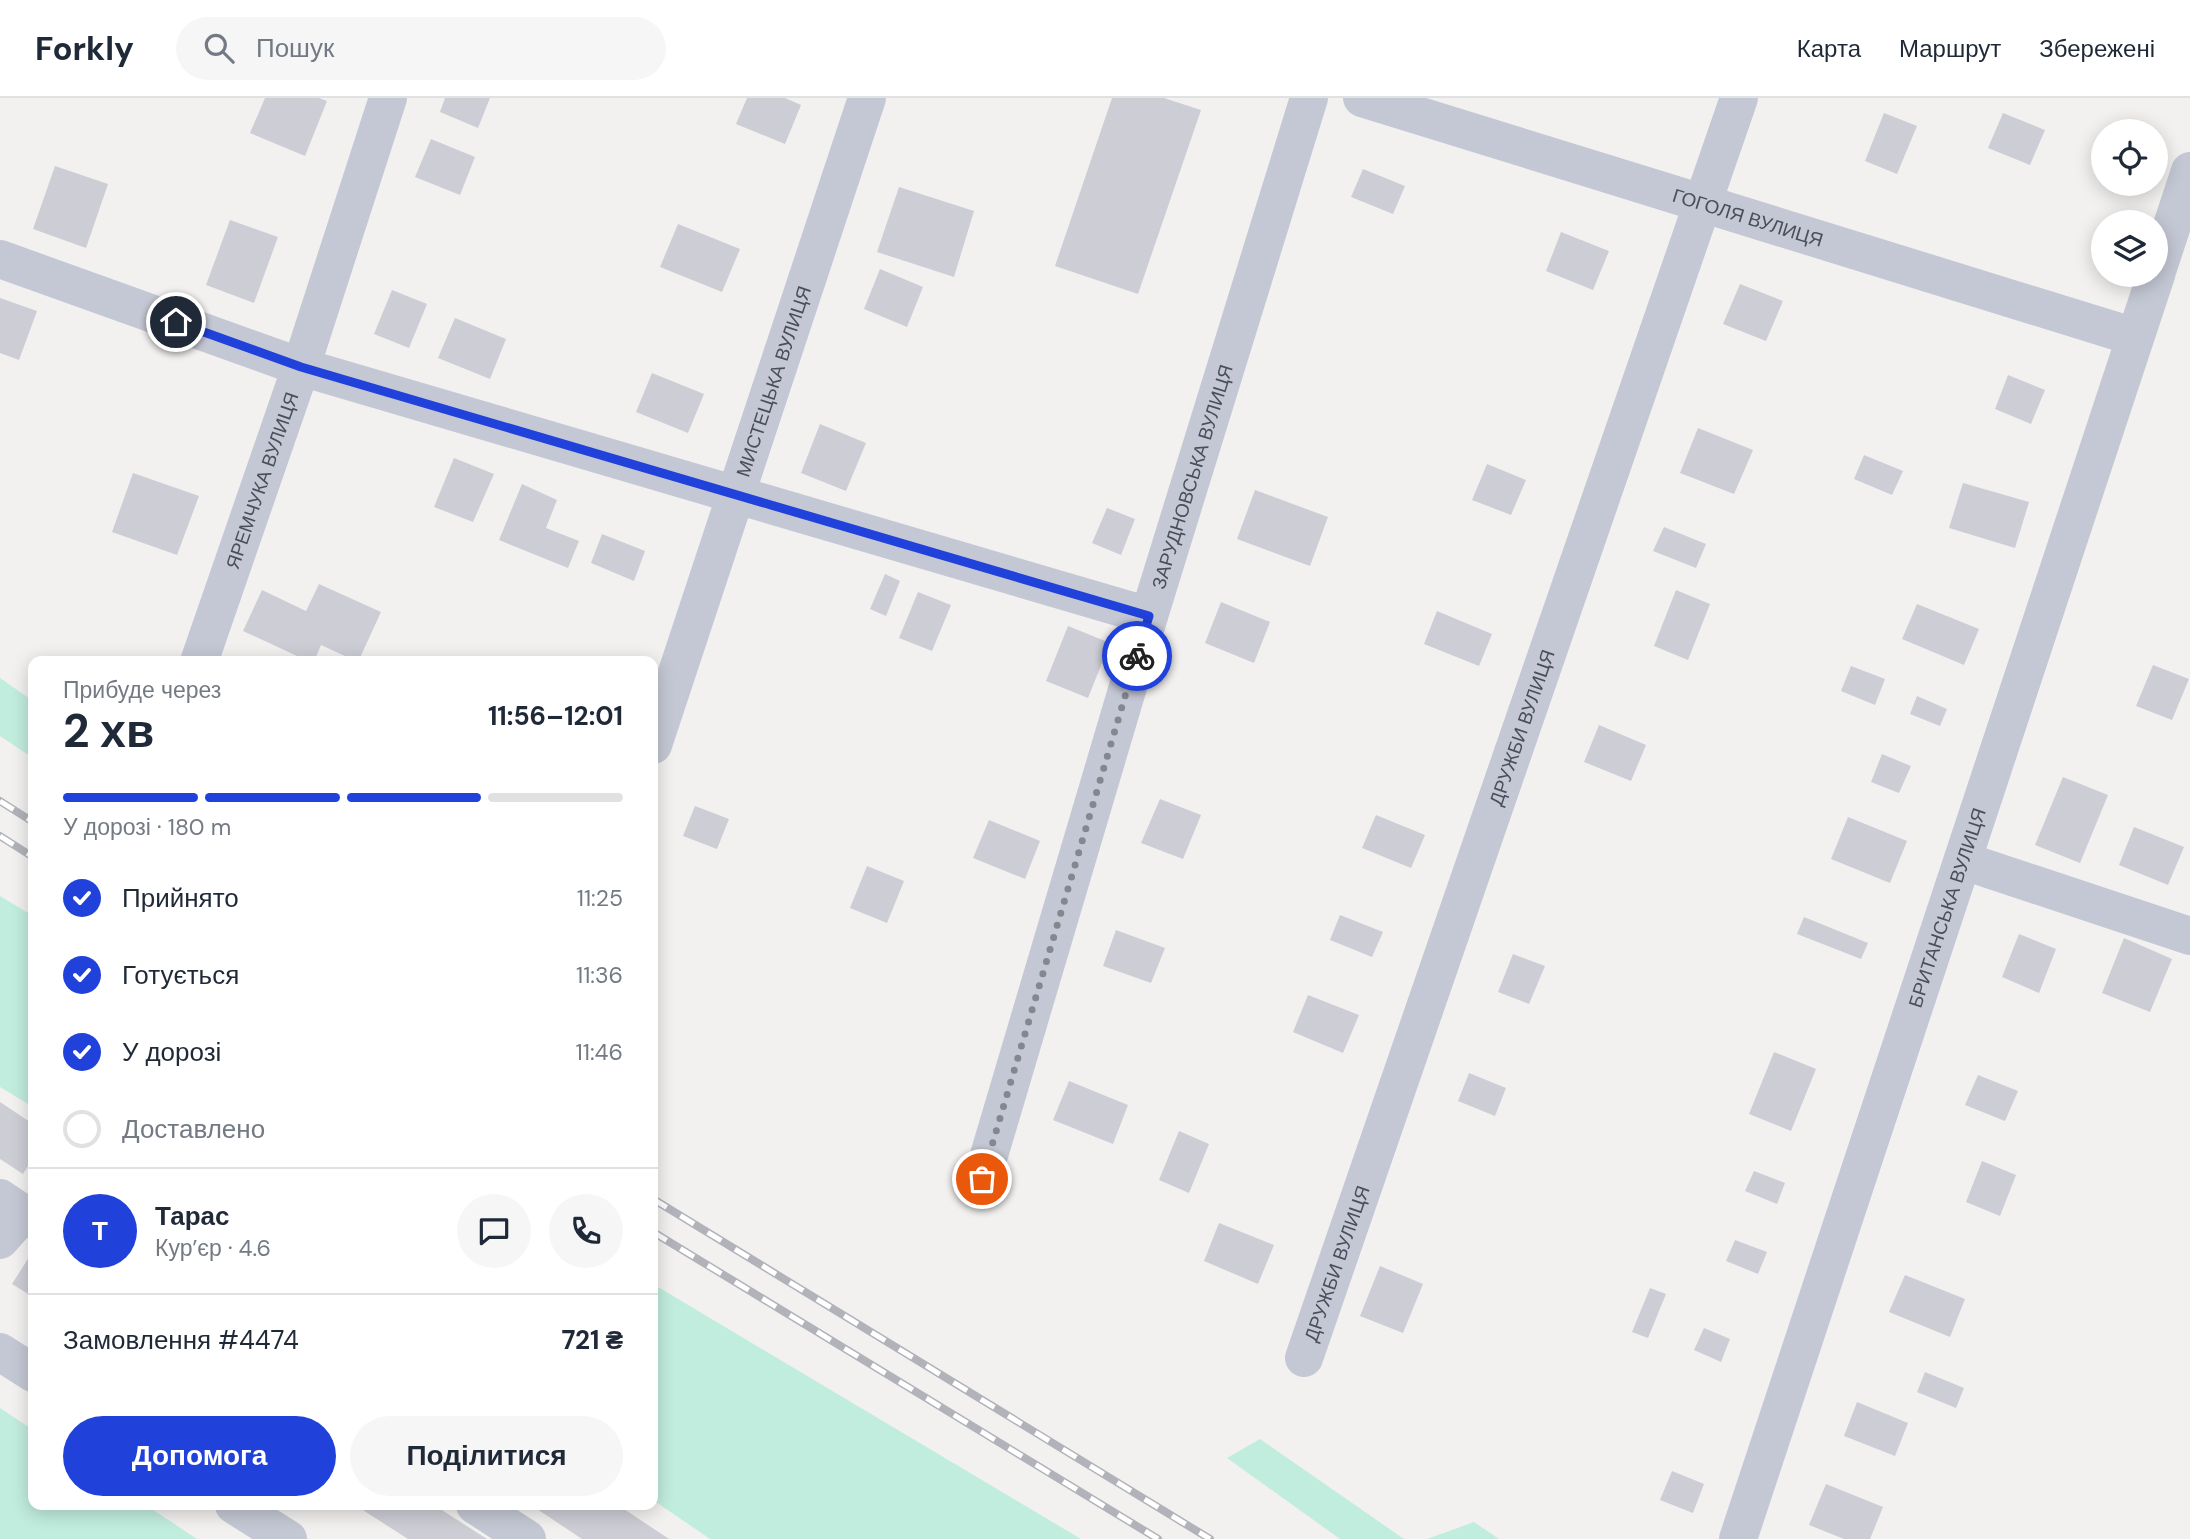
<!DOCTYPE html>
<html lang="uk">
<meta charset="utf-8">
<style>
:root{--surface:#fff;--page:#f6f6f7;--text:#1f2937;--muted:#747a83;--line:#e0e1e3;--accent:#2141db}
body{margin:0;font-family:"DM Sans",sans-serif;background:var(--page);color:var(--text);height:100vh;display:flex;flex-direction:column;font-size:26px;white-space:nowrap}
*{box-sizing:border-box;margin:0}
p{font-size:23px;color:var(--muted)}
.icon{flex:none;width:38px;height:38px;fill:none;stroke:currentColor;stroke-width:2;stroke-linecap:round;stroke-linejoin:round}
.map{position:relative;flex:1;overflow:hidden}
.panel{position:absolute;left:28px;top:558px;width:630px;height:854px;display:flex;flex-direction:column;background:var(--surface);border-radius:14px;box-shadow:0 4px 18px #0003}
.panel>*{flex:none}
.controls{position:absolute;left:2091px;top:21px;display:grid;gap:14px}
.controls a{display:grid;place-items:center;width:77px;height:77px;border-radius:50%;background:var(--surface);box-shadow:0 4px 18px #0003;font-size:35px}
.pin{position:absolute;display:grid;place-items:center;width:60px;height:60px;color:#fff;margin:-30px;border:4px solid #fff;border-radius:50%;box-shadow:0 2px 7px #0007}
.courier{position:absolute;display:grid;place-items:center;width:70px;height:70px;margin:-35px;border:5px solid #2141db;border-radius:50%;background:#fff;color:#222;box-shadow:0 2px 9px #0007}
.headline em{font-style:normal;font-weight:700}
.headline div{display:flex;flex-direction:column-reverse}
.headline{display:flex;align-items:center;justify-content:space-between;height:119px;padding:0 35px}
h1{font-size:46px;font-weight:700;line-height:52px}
.bar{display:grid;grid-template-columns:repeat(4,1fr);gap:10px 7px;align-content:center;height:84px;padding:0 35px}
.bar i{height:9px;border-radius:5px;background:var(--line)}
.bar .current{background:var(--accent)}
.bar p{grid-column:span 4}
.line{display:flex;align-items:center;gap:18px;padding:0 35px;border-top:2px solid var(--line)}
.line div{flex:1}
.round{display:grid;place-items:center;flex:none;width:74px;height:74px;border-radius:37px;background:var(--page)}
ol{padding:0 35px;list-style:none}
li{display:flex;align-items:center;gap:21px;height:77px}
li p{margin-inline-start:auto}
li .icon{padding:7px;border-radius:50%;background:var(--accent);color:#fff;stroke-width:4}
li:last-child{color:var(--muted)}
li i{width:38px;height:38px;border:4px solid var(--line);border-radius:50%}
.primary-button{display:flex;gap:14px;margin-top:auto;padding:14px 35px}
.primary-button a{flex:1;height:80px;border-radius:42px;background:var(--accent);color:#fff;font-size:28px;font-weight:700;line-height:80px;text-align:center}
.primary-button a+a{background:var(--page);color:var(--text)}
header{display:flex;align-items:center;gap:42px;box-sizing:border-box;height:98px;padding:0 35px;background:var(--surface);border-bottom:2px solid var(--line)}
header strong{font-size:33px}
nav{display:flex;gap:38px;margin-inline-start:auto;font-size:24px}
.search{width:490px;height:63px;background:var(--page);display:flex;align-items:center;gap:18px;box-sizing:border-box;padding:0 24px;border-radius:38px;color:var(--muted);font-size:26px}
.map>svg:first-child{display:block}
</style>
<header>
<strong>Forkly</strong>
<div class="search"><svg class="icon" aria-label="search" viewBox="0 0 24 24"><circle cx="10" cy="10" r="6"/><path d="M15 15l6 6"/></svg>Пошук</div>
<nav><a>Карта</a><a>Маршрут</a><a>Збережені</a></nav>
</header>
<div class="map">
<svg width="2190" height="1441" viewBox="0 0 2190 1441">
<rect width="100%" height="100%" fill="#f2f1f0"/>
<g fill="#c1edde">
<polygon points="0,580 33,603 33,660 0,638"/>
<polygon points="0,798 33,818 33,1009 0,989"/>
<polygon points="653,1186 1081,1441 710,1441 653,1402"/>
<polygon points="0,1310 33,1332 33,1407 146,1407 197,1441 0,1441"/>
<polygon points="1260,1341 1404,1441 1340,1441 1227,1360"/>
<polygon points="1474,1424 1499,1441 1427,1441"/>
</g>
<g fill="#cdced5">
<polygon points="265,0 319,0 327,3 305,58 250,35"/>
<polygon points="445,0 490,0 478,30 440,14"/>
<polygon points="747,0 785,0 801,7 785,46 736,26"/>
<polygon points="1112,0 1164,0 1201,12 1138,196 1055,168"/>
<polygon points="1884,15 1917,28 1897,76 1865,63"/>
<polygon points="2003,15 2045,32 2030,67 1988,50"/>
<polygon points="431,41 475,59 460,97 415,79"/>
<polygon points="55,68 108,86 86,150 33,131"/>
<polygon points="1363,71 1405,88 1393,116 1351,99"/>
<polygon points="899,89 974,113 954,179 877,154"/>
<polygon points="230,122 278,139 254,205 206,187"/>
<polygon points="678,126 740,151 722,194 660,169"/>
<polygon points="1561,134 1609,153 1593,192 1546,173"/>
<polygon points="880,171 923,189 907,229 864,211"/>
<polygon points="1740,186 1783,203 1766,243 1723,226"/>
<polygon points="392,192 427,206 409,250 374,236"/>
<polygon points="0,200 37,213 19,262 0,255"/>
<polygon points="455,220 506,241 490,281 438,260"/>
<polygon points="652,275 704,296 688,335 636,314"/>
<polygon points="2008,277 2045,292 2031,326 1995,311"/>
<polygon points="820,326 866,345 846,393 801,375"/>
<polygon points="1698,330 1753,352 1734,396 1680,375"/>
<polygon points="1864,357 1903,373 1892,397 1854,381"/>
<polygon points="454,360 494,376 473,424 434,409"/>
<polygon points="1487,366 1526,382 1511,417 1472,402"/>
<polygon points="133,375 199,398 177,457 112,434"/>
<polygon points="1963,385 2029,404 2015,450 1949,430"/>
<polygon points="522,386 557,402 546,430 579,443 568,470 499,442"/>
<polygon points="1255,392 1328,419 1310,468 1237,441"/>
<polygon points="1107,410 1135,421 1121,457 1092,445"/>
<polygon points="1664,429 1706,446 1696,470 1653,453"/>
<polygon points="602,436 645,453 634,483 591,465"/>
<polygon points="885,476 900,483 886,518 870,511"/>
<polygon points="319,486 381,514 358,564 321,547 314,564 310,564 243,533 262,492 306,513"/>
<polygon points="1676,492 1710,506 1688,562 1654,548"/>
<polygon points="918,494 951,507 932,553 899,540"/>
<polygon points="1221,504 1270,524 1254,565 1205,545"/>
<polygon points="1917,506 1979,531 1964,567 1902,541"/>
<polygon points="1437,513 1492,536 1479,568 1424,546"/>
<polygon points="1068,528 1110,545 1088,600 1046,583"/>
<polygon points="2153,567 2189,581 2172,622 2136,608"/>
<polygon points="1851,568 1885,581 1875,607 1841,593"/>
<polygon points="1917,598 1947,611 1940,628 1910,616"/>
<polygon points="1599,627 1646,647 1631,683 1584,664"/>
<polygon points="1882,656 1911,668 1899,695 1871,684"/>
<polygon points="2063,679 2108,697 2080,765 2035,747"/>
<polygon points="1160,701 1201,717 1183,761 1141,745"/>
<polygon points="695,708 729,721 717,751 683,738"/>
<polygon points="1376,717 1425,737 1411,770 1362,750"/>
<polygon points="1848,719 1907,743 1890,785 1831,761"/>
<polygon points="989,722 1040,743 1025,781 973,760"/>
<polygon points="2134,729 2184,749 2168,787 2119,767"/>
<polygon points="867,768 904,783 887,825 850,810"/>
<polygon points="1340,817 1383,834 1372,859 1330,842"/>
<polygon points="1804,819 1868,845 1861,861 1797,836"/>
<polygon points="1116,832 1165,850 1151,885 1103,868"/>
<polygon points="2019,836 2056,851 2039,895 2002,879"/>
<polygon points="2124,840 2172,861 2150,914 2102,895"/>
<polygon points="1513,856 1545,868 1529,906 1498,894"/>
<polygon points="1308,897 1359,917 1343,955 1293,934"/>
<polygon points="1774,954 1816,971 1791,1033 1749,1016"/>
<polygon points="1469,975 1506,990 1495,1018 1458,1003"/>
<polygon points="1978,977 2018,993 2005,1023 1965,1007"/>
<polygon points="1069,983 1128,1007 1113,1046 1053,1022"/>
<polygon points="0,1004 33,1026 33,1060 23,1076 0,1061"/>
<polygon points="1179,1033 1209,1046 1189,1095 1159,1082"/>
<polygon points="1982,1063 2016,1077 2000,1118 1966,1104"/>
<polygon points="1754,1073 1785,1085 1777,1106 1745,1093"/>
<polygon points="1219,1125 1274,1147 1258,1186 1204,1163"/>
<polygon points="1735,1142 1767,1154 1758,1176 1726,1163"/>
<polygon points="33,1153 33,1199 12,1186"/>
<polygon points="1380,1168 1423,1186 1403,1235 1360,1218"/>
<polygon points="1905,1177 1965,1201 1950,1239 1889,1214"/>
<polygon points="1650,1190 1666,1196 1648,1240 1632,1234"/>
<polygon points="1704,1230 1730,1241 1721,1264 1694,1252"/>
<polygon points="1925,1274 1964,1290 1956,1310 1917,1294"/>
<polygon points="1857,1304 1908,1325 1895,1358 1844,1338"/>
<polygon points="1672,1373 1704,1386 1693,1415 1660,1402"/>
<polygon points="1826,1386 1883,1409 1870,1441 1844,1441 1809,1427"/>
<polygon points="355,1407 434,1407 487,1441 408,1441"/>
<polygon points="531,1407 618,1407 669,1441 582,1441"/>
</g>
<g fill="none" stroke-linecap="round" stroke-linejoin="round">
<g stroke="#c4c8d4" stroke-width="38">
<path id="s1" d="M1362,0L2135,239"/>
<polyline points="0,161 301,269 1149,518"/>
<polyline points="2156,176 2190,73"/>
<path id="s2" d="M199,564L301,269L388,0"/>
<path id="s3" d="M653,647L867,0"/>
<polyline points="1964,763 2190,838"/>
<path id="s4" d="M982,1081L1149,518L1309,0"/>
<polyline points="0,1100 33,1122"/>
<polyline points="0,1142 23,1116"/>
<polyline points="0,1254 33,1275"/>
<path id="s5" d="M1304,1260L1739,0"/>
<polyline points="234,1407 288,1441"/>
<polyline points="475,1407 527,1441"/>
<path id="s6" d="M1738,1441L2156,177"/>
</g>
<defs>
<g id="rail">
<polyline points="0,703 33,724"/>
<polyline points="0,738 33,759"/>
<polyline points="653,1101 1210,1441"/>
<polyline points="653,1134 1158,1441"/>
</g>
</defs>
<use href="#rail" stroke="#b2b3ba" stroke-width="8"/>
<use href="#rail" stroke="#fff" stroke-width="5" stroke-dasharray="16" stroke-linecap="butt"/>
</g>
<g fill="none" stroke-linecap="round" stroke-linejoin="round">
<polyline stroke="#848790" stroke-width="7" stroke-dasharray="0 12.6" points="982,1081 1137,558"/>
<polyline stroke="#2141db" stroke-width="9" points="176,224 301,269 1149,518 1137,558"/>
</g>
<g text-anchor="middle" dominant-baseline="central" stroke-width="6" stroke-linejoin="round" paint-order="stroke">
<g font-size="19" fill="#494e5d" stroke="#fff">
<text stroke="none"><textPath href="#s1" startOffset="404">ГОГОЛЯ ВУЛИЦЯ</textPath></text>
<text stroke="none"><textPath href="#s3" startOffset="383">МИСТЕЦЬКА ВУЛИЦЯ</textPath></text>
<text stroke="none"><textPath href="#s4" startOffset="733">ЗАРУДНОВСЬКА ВУЛИЦЯ</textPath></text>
<text stroke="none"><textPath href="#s2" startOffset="192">ЯРЕМЧУКА ВУЛИЦЯ</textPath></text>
<text stroke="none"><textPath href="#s5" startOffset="667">ДРУЖБИ ВУЛИЦЯ</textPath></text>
<text stroke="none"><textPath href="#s6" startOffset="665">БРИТАНСЬКА ВУЛИЦЯ</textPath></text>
<text stroke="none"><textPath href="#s5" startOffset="100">ДРУЖБИ ВУЛИЦЯ</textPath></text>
</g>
</g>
</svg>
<div class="controls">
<a><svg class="icon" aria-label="locate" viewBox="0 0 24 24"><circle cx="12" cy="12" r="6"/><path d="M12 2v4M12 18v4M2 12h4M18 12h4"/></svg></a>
<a><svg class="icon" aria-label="layers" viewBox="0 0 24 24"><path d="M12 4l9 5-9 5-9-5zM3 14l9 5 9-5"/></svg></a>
</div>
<div class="pin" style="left:982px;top:1081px;background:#ea580c"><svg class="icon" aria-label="bag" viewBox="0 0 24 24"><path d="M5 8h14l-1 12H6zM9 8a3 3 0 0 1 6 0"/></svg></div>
<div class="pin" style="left:176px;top:224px;background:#1f2937"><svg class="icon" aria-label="home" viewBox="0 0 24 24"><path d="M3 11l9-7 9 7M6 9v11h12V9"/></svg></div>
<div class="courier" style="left:1137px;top:558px"><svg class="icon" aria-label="bike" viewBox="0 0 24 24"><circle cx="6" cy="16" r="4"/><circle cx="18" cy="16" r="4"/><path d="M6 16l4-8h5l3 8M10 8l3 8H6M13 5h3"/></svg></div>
<section class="panel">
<div class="headline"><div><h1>2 хв</h1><p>Прибуде через</p></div><em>11:56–12:01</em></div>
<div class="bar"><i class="current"></i><i class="current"></i><i class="current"></i><i></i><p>У дорозі · 180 m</p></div>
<ol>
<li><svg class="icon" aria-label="check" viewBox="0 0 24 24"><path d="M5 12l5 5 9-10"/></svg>Прийнято<p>11:25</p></li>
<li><svg class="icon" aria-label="check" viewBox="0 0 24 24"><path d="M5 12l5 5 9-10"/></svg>Готується<p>11:36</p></li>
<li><svg class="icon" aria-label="check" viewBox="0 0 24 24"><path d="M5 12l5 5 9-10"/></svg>У дорозі<p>11:46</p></li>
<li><i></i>Доставлено</li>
</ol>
<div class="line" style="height:126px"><b class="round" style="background:var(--accent);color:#fff">Т</b><div><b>Тарас</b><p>Кур’єр · 4.6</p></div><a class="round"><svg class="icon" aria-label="chat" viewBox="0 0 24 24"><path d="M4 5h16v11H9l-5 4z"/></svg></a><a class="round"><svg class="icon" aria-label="phone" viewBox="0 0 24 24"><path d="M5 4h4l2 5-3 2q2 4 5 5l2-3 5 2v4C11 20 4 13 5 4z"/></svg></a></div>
<div class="line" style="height:91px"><div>Замовлення #4474</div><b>721 ₴</b></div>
<div class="primary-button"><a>Допомога</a><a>Поділитися</a></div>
</section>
</div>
